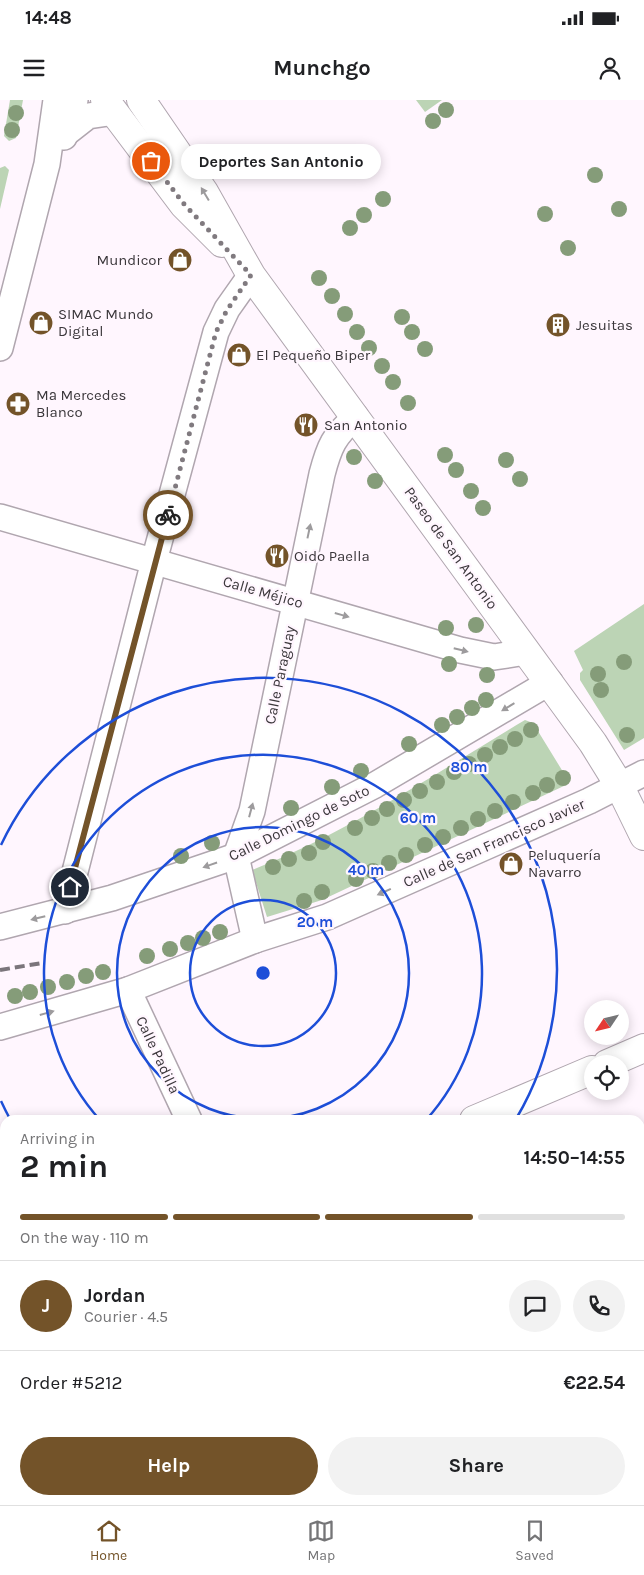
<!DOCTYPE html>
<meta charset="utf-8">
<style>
:root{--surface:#fff;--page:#f2f2f2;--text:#202124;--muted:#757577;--line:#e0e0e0;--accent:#735329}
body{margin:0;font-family:Karla,sans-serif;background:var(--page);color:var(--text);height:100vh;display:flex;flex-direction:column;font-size:19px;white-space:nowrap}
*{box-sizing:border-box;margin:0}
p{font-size:16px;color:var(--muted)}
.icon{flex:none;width:28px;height:28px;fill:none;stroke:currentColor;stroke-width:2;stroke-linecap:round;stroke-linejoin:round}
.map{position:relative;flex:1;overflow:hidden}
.side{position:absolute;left:0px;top:1015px;width:645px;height:390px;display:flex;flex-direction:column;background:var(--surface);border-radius:15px 15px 0 0;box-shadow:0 2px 12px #0003}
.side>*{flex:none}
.needle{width:32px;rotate:235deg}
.controls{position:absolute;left:584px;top:900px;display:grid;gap:10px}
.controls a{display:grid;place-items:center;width:45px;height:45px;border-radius:50%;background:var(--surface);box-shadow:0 2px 12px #0003;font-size:25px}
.pin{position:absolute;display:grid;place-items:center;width:42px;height:42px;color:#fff;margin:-21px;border:2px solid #fff;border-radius:50%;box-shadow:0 1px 5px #0007}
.courier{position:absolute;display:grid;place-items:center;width:50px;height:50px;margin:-25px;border:4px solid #735329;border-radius:50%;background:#fff;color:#222;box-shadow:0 1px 6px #0007}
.bubble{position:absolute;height:35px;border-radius:18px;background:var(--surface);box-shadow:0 2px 12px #0003;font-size:16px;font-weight:700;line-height:35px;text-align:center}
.summary em{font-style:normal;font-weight:700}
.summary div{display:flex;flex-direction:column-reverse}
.summary{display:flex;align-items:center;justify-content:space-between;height:85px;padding:0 20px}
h1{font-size:32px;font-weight:700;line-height:38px}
.bar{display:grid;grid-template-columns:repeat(4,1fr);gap:8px 5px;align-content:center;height:60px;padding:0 20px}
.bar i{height:6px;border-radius:4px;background:var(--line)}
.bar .selected{background:var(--accent)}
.bar p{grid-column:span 4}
.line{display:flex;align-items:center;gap:12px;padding:0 20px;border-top:1px solid var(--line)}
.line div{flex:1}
.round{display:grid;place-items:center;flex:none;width:52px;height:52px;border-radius:26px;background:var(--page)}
.primary-button{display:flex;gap:10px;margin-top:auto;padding:10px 20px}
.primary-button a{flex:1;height:58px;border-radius:30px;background:var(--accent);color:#fff;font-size:20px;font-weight:700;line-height:58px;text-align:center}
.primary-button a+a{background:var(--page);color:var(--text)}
.status{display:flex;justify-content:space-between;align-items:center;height:35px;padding:0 25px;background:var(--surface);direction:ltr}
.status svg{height:14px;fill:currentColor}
header{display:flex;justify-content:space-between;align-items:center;height:65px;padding:0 20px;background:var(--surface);font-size:22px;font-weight:700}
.menu{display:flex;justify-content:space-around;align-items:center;height:70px;border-top:1px solid var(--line);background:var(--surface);font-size:14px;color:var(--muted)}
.menu a{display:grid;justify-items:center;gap:2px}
.menu .selected{color:var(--accent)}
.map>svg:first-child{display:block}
</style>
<div class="status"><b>14:48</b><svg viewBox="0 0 49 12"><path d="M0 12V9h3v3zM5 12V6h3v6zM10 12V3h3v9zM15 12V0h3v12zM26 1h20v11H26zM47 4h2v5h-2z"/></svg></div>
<header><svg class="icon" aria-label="menu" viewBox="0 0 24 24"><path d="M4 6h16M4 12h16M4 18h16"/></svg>Munchgo<svg class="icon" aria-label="person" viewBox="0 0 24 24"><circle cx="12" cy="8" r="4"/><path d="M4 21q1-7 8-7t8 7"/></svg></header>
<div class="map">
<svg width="644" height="1405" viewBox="0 0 644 1405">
<rect width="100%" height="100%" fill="#fff6fe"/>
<polygon fill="#fde9f0" points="271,1400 334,1400 330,1405 276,1405"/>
<g fill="#bcd4b5">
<polygon points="10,0 23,0 16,38 9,41 4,36"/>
<polygon points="416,0 442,0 425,12"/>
<polygon points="5,66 9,70 0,109 0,68"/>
<polygon points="644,504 644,638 624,650 580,580 580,573 583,570 574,551"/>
<path d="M525,620L533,623L568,680L566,685L322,800L267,817L252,770C349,732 436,673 525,620Z"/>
<polygon points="644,1243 644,1405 626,1405 623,1400 640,1400 640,1245"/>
</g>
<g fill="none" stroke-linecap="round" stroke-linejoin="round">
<defs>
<g id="pedestrian">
<polyline points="640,1230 644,1228"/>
<polyline points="496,1400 497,1405"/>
<polyline points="389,1405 394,1400"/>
</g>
<g id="minor">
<polyline points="65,34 88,16 115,12"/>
<polyline points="64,37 75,0"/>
<polyline points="0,248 47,64 56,0"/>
<polyline points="0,417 460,550 494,557 526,552"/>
<polyline points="65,811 154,461 216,232 227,209 251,175"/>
<polyline points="0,827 112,798 236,756 375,685 550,582"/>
<path d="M255,840L236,756L252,711L322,374C329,347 334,335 356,317"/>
<polyline points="128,890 189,1020"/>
<polyline points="0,927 128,890 255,840 327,817 589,701 644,673"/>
</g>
<g id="primary">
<polyline points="105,0 184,105 222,143"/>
<polyline points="141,0 204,92 251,175 593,643 619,685 644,736"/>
</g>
<g id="trunk">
<polyline points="607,964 644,948"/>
<polyline points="474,1020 592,970"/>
<polyline points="0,1348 5,1343"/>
</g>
</defs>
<use href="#pedestrian" stroke="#b0a6af" stroke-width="21"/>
<use href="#minor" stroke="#b0a6af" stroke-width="28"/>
<use href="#primary" stroke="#b0a6af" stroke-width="30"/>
<use href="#trunk" stroke="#b0a6af" stroke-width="30"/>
<use href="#pedestrian" stroke="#fff" stroke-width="19"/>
<use href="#minor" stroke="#fff" stroke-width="25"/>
<use href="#primary" stroke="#fff" stroke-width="28"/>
<use href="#trunk" stroke="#fff" stroke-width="28"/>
<polyline stroke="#7b757b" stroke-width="4" stroke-dasharray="10 5" stroke-linecap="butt" points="0,870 42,863"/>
</g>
<g fill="#859c79">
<circle cx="446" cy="10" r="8"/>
<circle cx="16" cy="13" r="8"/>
<circle cx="433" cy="21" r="8"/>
<circle cx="12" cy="30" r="8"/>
<circle cx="595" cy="75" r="8"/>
<circle cx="383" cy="99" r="8"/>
<circle cx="619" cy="109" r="8"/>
<circle cx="545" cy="114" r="8"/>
<circle cx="364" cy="115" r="8"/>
<circle cx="350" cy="128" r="8"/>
<circle cx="568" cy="148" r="8"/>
<circle cx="319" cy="178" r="8"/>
<circle cx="332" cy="196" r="8"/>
<circle cx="345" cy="214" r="8"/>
<circle cx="402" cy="217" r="8"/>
<circle cx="357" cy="232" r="8"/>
<circle cx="412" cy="232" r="8"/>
<circle cx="369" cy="248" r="8"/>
<circle cx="425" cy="249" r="8"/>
<circle cx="382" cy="266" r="8"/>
<circle cx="393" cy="282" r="8"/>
<circle cx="408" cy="303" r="8"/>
<circle cx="445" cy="355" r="8"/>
<circle cx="354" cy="357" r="8"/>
<circle cx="506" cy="360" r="8"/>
<circle cx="456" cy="370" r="8"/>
<circle cx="520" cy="379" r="8"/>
<circle cx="375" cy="381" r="8"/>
<circle cx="471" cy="391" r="8"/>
<circle cx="483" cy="408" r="8"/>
<circle cx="476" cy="525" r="8"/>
<circle cx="446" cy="528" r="8"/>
<circle cx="624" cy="562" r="8"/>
<circle cx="449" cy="564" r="8"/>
<circle cx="598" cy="574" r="8"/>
<circle cx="487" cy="575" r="8"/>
<circle cx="601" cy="590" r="8"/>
<circle cx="486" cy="600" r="8"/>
<circle cx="472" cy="608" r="8"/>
<circle cx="457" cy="617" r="8"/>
<circle cx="442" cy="625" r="8"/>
<circle cx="531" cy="630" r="8"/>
<circle cx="627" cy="635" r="8"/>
<circle cx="515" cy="639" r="8"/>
<circle cx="409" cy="644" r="8"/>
<circle cx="500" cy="647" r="8"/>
<circle cx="485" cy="655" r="8"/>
<circle cx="469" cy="664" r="8"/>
<circle cx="361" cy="671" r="8"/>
<circle cx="454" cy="672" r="8"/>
<circle cx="563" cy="678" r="8"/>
<circle cx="437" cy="682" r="8"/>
<circle cx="547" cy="685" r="8"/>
<circle cx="332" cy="687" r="8"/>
<circle cx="420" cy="691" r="8"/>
<circle cx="533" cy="693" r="8"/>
<circle cx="404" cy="700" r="8"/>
<circle cx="513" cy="702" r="8"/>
<circle cx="291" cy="708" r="8"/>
<circle cx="387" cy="709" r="8"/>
<circle cx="495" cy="711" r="8"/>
<circle cx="372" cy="718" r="8"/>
<circle cx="478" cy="719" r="8"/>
<circle cx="355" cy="728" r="8"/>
<circle cx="461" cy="728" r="8"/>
<circle cx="443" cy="737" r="8"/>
<circle cx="323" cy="742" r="8"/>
<circle cx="212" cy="743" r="8"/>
<circle cx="425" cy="745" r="8"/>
<circle cx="309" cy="753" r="8"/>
<circle cx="406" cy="755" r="8"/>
<circle cx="181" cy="756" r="8"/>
<circle cx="289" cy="759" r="8"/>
<circle cx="389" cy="763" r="8"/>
<circle cx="273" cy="767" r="8"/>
<circle cx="373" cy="771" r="8"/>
<circle cx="356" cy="779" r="8"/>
<circle cx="322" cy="792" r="8"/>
<circle cx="304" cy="801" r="8"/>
<circle cx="220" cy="832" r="8"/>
<circle cx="203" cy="838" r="8"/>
<circle cx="188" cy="843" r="8"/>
<circle cx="170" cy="849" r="8"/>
<circle cx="147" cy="856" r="8"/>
<circle cx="103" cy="872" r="8"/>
<circle cx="86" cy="876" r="8"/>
<circle cx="67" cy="882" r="8"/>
<circle cx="48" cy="887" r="8"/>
<circle cx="30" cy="892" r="8"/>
<circle cx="15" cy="896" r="8"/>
</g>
<defs><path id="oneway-solid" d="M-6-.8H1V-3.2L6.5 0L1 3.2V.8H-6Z" transform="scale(1.25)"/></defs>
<g fill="#9d9b9d">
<use href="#oneway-solid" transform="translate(205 94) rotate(-121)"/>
<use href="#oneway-solid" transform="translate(309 431) rotate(-78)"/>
<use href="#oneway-solid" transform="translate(342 515) rotate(16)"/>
<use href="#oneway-solid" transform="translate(461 550) rotate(14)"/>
<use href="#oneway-solid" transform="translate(508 607) rotate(149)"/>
<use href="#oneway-solid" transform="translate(251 710) rotate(-75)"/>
<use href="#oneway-solid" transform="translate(210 765) rotate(161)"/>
<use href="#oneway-solid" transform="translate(384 792) rotate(156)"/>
<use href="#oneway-solid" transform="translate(38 818) rotate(166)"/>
<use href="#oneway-solid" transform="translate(47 913) rotate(-16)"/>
</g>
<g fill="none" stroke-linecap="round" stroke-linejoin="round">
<polyline stroke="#807a7f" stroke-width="5" stroke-dasharray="0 9" points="151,61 184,104 251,175 227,210 216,232 168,415"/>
<polyline stroke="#735329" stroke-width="6" points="70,787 168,415"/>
</g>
<g fill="none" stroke="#1d4ed8" stroke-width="2.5">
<circle cx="263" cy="873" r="73"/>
<circle cx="263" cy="873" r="146"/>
<path d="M100 1020A219 219 0 1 1 426 1020"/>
<path d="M10 1019A292 292 0 0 1 1 1001M1 745A292 292 0 1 1 516 1019"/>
</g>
<defs>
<symbol id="shop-disc" viewBox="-11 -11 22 22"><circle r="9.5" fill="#735329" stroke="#fff6fe"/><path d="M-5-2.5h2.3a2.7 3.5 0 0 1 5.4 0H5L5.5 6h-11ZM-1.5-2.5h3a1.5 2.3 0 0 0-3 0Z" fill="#fff"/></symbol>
<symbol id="building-disc" viewBox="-11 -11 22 22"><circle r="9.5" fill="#735329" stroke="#fff6fe"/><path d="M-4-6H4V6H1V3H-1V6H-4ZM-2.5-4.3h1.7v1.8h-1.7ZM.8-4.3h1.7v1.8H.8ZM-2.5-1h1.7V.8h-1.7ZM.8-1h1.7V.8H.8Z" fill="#fff"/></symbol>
<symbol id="pharmacy-disc" viewBox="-11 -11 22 22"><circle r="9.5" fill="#735329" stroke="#fff6fe"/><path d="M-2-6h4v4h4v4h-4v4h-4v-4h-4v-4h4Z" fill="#fff"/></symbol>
<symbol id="restaurant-disc" viewBox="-11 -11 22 22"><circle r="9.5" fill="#735329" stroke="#fff6fe"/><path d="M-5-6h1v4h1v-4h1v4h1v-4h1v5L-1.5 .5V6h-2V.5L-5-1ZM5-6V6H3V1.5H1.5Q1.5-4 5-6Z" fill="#fff"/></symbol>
</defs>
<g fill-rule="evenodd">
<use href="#shop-disc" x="166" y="146" width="28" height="28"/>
<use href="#shop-disc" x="27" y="209" width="28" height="28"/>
<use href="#building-disc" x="544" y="211" width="28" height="28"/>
<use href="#shop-disc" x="225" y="241" width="28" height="28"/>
<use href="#pharmacy-disc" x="4" y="290" width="28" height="28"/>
<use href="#restaurant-disc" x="292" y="311" width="28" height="28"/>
<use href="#restaurant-disc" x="263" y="442" width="28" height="28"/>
<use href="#shop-disc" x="497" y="750" width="28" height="28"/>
</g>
<g text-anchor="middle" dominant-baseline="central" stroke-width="4.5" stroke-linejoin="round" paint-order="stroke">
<g font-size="15" fill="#3b373b" stroke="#fff6fe" text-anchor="start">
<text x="162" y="160" text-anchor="end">Mundicor</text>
<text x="58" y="214">SIMAC Mundo<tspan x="58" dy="17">Digital</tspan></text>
<text x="576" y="225">Jesuitas</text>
<text x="256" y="255">El Pequeño Biper</text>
<text x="36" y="295">Mª Mercedes<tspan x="36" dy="17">Blanco</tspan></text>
<text x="324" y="325">San Antonio</text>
<text x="294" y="456">Oido Paella</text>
<text x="528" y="755">Peluquería<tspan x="528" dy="17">Navarro</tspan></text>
</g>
<g font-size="15" fill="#3b373b" stroke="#fff6fe">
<text transform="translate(451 448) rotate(54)">Paseo de San Antonio</text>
<text transform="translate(263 492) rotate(16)">Calle Méjico</text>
<text transform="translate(280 575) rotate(-78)">Calle Paraguay</text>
<text transform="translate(299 723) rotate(-26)">Calle Domingo de Soto</text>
<text transform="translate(494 743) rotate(-24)">Calle de San Francisco Javier</text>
<text transform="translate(158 955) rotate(65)">Calle Padilla</text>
</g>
</g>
<circle cx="263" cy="873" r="8" fill="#1d4ed8" stroke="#fff6fe" stroke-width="2.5"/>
<g font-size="15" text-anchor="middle" font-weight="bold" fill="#1d4ed8" stroke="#fff6fe" stroke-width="4.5" stroke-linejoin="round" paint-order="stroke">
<text x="469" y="672">80 m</text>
<text x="418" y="723">60 m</text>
<text x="366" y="775">40 m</text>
<text x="315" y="827">20 m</text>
</g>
</svg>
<div class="controls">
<a><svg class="needle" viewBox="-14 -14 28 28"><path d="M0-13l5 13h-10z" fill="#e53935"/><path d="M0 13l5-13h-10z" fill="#757577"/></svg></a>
<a><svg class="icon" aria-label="locate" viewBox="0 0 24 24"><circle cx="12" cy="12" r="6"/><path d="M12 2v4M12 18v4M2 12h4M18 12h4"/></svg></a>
</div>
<div class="pin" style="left:151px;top:61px;background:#ea580c"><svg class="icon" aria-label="bag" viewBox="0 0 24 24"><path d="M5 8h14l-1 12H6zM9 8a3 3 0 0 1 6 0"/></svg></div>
<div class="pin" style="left:70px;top:787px;background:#1f2937"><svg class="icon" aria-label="home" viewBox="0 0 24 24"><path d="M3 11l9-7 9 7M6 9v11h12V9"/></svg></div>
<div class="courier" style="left:168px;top:415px"><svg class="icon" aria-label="bike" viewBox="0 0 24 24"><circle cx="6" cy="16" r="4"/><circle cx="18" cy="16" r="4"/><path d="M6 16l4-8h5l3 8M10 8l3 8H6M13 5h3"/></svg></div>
<div class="bubble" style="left:181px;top:44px;width:200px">Deportes San Antonio</div>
<section class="side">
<div class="summary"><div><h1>2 min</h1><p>Arriving in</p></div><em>14:50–14:55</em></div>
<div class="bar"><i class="selected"></i><i class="selected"></i><i class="selected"></i><i></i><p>On the way · 110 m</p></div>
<div class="line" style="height:90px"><b class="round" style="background:var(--accent);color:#fff">J</b><div><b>Jordan</b><p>Courier · 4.5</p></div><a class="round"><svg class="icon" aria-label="chat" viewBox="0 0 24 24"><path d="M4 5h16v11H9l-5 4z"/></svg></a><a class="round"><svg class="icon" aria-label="phone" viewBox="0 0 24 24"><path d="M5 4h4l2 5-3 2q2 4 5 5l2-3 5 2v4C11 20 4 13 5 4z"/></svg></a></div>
<div class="line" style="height:65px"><div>Order #5212</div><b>€22.54</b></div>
<div class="primary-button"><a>Help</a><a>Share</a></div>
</section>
</div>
<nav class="menu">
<a class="selected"><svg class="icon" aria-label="home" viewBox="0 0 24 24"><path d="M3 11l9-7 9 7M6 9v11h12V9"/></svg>Home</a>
<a><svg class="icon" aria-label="map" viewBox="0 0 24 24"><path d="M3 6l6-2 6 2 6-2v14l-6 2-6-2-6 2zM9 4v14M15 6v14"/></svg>Map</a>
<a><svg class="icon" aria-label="saved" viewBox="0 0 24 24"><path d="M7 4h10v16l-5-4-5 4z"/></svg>Saved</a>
</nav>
